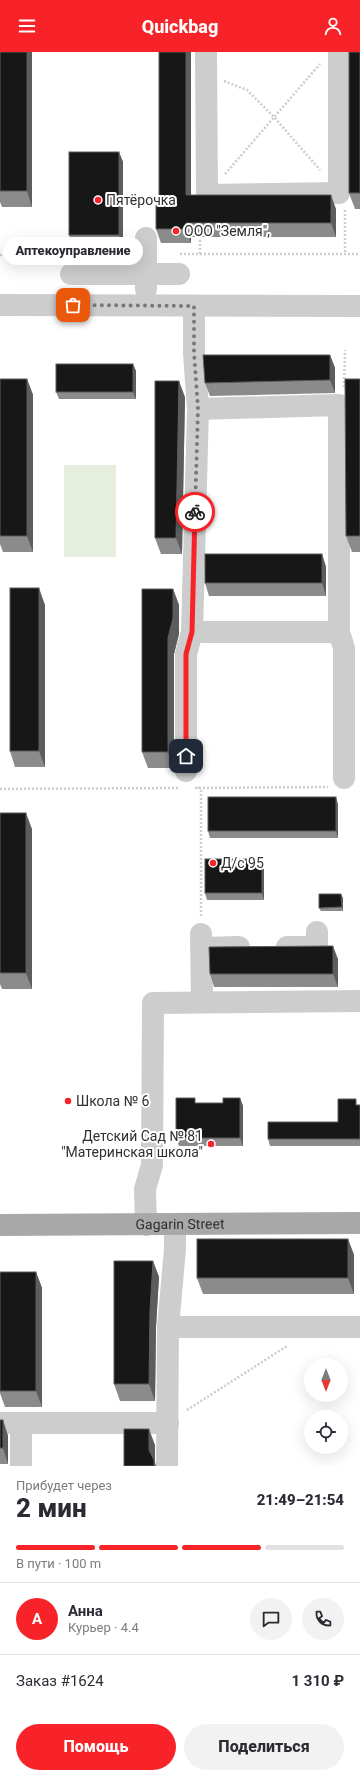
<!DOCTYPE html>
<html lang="ru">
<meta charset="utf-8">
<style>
:root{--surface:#fff;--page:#f2f2f3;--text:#2b2b33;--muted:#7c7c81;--line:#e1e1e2;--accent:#f72328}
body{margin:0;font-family:Roboto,sans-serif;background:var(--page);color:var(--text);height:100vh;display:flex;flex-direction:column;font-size:15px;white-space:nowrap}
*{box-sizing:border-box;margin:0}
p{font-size:13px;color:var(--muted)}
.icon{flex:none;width:22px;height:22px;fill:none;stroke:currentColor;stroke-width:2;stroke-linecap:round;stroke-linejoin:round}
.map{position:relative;height:1414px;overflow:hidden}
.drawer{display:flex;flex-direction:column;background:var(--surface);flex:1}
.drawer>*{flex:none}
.needle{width:26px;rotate:180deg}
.tools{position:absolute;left:304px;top:1306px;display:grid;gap:8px}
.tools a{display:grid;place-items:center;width:44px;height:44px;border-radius:50%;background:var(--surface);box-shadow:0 4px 16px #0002;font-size:20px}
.pin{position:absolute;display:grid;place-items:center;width:34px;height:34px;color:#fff;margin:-17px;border-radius:8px;box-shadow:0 2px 6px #0006}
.courier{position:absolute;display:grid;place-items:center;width:40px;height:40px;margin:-20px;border:3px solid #f72328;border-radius:50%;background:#fff;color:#222;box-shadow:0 1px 5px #0007}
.bubble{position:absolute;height:28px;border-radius:14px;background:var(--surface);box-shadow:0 4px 16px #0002;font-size:13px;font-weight:800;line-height:28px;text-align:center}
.head em{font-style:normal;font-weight:800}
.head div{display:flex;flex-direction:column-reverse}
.head{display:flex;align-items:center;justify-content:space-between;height:68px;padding:0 16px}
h1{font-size:26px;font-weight:800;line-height:30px}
.bar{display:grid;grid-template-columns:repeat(4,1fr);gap:6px 4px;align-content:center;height:48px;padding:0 16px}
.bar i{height:5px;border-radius:3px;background:var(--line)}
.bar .active{background:var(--accent)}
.bar p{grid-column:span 4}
.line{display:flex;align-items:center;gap:10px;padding:0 16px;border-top:1px solid var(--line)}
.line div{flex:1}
.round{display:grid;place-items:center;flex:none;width:42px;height:42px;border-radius:21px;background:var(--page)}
.action{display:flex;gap:8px;margin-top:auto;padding:8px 16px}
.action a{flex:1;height:46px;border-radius:24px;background:var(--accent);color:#fff;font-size:16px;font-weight:800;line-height:46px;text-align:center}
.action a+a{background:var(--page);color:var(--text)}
header{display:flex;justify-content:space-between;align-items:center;height:52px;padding:0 16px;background:var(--accent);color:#fff;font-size:18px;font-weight:800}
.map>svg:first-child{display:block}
</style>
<header><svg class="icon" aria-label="menu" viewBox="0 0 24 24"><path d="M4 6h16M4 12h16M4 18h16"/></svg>Quickbag<svg class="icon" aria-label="person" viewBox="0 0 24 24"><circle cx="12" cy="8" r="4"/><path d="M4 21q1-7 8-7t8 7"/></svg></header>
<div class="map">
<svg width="360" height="1414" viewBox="0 0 360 1414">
<rect width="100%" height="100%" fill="#fff"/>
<rect fill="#e6eedd" x="64" y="413" width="52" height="92"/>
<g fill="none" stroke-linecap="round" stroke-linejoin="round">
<g stroke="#cdcdcd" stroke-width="2.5" stroke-dasharray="2 2" stroke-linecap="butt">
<polyline points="224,29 247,38 274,65 320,118"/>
<polyline points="225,122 320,12"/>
<polyline points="345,158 345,202"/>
<polyline points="180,202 360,202"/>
<polyline points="200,202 200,183"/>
<polyline points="0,203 67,203"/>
<polyline points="344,335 345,298"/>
<polyline points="198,735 201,739 201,864"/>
<polyline points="195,736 328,735"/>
<polyline points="0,737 178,736"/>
<polyline points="187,1358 287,1294"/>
</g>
<g stroke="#cdcdcd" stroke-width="22">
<polyline points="206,0 207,143 339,141 339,0"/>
<polyline points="146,186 146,237"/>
<polyline points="71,222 179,222"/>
<polyline points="0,253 360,254"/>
<polyline points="194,254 194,301 198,357 192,580 339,580 339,353 198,357"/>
<polyline points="339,580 344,596 344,726"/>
<polyline points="186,719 186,602 192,580"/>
<polyline points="201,882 202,950"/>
<polyline points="287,895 317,895 317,880"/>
<polyline points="202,896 239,895"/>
<polyline points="146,1173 145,1137 152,1113 153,951 360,949"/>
<polyline points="168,1275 360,1275"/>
<polyline points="0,1371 168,1371"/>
<polyline points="21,1371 21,1414"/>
<polyline points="167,1414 168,1275 175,1197 175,1173"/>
</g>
<path stroke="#a8a8a8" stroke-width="22" id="s1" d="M0,1173L360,1171"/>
</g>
<g fill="#8b8b8b">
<polygon points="0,0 32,0 32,155 2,155 0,150"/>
<polygon points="191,0 191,143 336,157 336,185 191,185 191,191 161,191 156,177 159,149"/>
<polygon points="360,0 360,157 355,157 349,141"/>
<polygon points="119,100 123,110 123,194 73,194 69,183"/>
<polygon points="330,303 335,316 335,341 210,344 205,331"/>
<polygon points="133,312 136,319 136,347 59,347 56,340"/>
<polygon points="0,327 27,327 33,343 33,500 3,500 0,492"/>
<polygon points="360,327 360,500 352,500 346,484"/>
<polygon points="185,345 182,502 161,502 155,486"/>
<polygon points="322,502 326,515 326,544 209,544 205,531"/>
<polygon points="173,537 179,553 179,582 174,602 174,716 148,716 142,700"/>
<polygon points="45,553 45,715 15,715 10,699"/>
<polygon points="338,752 338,786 210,786 208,779"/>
<polygon points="0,761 32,777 32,937 2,937 0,932"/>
<polygon points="264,814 264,848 207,848 205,841"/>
<polygon points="343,846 343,859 321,859 319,856"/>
<polygon points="338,907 338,935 214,935 210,922"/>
<polygon points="240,1046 243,1054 243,1094 179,1094 176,1086 197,1051 223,1051"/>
<polygon points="359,1053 360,1053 360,1094 270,1094 268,1087 338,1070"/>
<polygon points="348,1187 354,1203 354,1242 203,1242 197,1226"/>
<polygon points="153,1209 159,1225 156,1275 155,1349 120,1349 114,1332"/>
<polygon points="0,1220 36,1220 42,1236 42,1355 5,1355 0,1341"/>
<polygon points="0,1368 3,1368 8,1384 8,1412 0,1412"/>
</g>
<g fill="#5d5d5d">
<polygon points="27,0 32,0 32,155 27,139"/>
<polygon points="186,0 191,0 191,157 186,143"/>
<polygon points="119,100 123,110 123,194 119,183"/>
<polygon points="331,143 336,157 336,185 331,171"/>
<polygon points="186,171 191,185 191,191 186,177"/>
<polygon points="330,303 335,316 335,341 330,328"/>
<polygon points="133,312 136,319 136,347 133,340"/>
<polygon points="27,327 33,343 33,500 27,484"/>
<polygon points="179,329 185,345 182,502 176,486"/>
<polygon points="322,502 326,515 326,544 322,531"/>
<polygon points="39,536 45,553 45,715 39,699"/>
<polygon points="173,537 179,553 179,582 174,602 174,716 168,700 168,586"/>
<polygon points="336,745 338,752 338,786 336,779"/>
<polygon points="26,761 32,777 32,937 26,921"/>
<polygon points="262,807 264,814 264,848 262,841"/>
<polygon points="341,842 343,846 343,859 342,855"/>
<polygon points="333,894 338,907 338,935 333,922"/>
<polygon points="240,1046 243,1054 243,1094 240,1086"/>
<polygon points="348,1187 354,1203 354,1242 348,1226"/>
<polygon points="153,1209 159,1225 156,1275 155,1349 149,1332 150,1259"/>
<polygon points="36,1220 42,1236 42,1355 36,1339"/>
<polygon points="3,1368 8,1384 8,1412 3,1396"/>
<polygon points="149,1377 155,1393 155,1410 156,1414 154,1414 149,1398"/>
</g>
<g fill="#171717" stroke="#5d5d5d">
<rect x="0" y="0" width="27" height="139"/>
<polygon points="159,0 186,0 186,143 331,143 331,171 186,171 186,177 156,177 156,154 159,149"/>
<rect x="349" y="0" width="11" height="141"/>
<rect x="69" y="100" width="50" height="83"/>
<polygon points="203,303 330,303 330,328 205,331"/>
<rect x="56" y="312" width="77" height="28"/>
<rect x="0" y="327" width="27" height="157"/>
<polygon points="345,327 360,327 360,484 346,484"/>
<polygon points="155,329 179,329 176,486 155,486"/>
<rect x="205" y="502" width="117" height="29"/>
<rect x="10" y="536" width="29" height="163"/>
<polygon points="142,537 173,537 173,566 168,586 168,700 142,700"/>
<rect x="208" y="745" width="128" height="34"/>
<rect x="0" y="761" width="26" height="160"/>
<rect x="205" y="807" width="57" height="34"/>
<polygon points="319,842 341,842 342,855 319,856"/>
<polygon points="333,894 333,922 210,922 209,895"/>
<polygon points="176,1046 195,1046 195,1051 223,1051 223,1046 240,1046 240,1086 176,1086"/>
<polygon points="338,1047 356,1047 356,1053 360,1053 360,1087 268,1087 268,1070 338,1070"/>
<rect x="197" y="1187" width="151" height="39"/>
<polygon points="114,1209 153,1209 150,1259 149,1332 114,1332"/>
<rect x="0" y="1220" width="36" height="119"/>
<rect x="0" y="1368" width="3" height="28"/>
<polygon points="124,1377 149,1377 149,1398 154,1408 154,1414 124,1414"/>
</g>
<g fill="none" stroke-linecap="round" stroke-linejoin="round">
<polyline stroke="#787878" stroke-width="4" stroke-dasharray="0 7.2" points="73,253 194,254 194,300 198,357 195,460"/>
<polyline stroke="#f72328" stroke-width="5" points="186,704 186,602 192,580 195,460"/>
</g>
<g fill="#f72328" stroke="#fff" stroke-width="1.5">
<circle cx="98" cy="148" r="4"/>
<circle cx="176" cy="179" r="4"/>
<circle cx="213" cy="811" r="4"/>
<circle cx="68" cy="1049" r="4"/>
<circle cx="211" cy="1092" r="4"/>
</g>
<g text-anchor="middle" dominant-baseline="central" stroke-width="4" stroke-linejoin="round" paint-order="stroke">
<g font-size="14" fill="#303030" stroke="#fff" text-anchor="start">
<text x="106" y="148">Пятёрочка</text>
<text x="184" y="179">ООО "Земля",</text>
<text x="221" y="811">Д/с 95</text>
<text x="76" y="1049">Школа № 6</text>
<text x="203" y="1084" text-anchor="end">Детский Сад № 81<tspan x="203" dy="16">"Материнская школа"</tspan></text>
</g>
<g font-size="14" fill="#303030" stroke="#fff">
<text stroke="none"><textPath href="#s1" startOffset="180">Gagarin Street</textPath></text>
</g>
</g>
</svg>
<div class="tools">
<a><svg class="needle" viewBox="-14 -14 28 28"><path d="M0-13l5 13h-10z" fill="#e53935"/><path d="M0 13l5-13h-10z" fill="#7c7c81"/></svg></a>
<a><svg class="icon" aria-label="locate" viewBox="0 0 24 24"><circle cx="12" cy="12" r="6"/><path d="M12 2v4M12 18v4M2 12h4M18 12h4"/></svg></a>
</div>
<div class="pin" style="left:73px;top:253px;background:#ea580c"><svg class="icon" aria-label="bag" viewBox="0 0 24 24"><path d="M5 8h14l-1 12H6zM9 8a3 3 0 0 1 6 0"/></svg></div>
<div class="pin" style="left:186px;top:704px;background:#1f2937"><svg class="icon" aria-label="home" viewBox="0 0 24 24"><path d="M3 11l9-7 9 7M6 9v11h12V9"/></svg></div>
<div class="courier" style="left:195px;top:460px"><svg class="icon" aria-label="bike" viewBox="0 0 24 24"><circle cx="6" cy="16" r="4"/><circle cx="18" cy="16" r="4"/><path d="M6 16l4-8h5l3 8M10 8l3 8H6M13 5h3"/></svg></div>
<div class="bubble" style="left:3px;top:185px;width:140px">Аптекоуправление</div>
</div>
<section class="drawer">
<div class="head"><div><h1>2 мин</h1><p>Прибудет через</p></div><em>21:49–21:54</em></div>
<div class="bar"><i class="active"></i><i class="active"></i><i class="active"></i><i></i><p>В пути · 100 m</p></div>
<div class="line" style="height:72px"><b class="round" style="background:var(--accent);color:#fff">А</b><div><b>Анна</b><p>Курьер · 4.4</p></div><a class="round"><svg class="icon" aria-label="chat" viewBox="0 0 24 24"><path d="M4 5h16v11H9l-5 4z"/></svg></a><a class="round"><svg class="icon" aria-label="phone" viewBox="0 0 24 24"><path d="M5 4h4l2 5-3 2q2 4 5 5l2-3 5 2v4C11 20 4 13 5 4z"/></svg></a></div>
<div class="line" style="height:52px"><div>Заказ #1624</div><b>1 310 ₽</b></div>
<div class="action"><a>Помощь</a><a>Поделиться</a></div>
</section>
